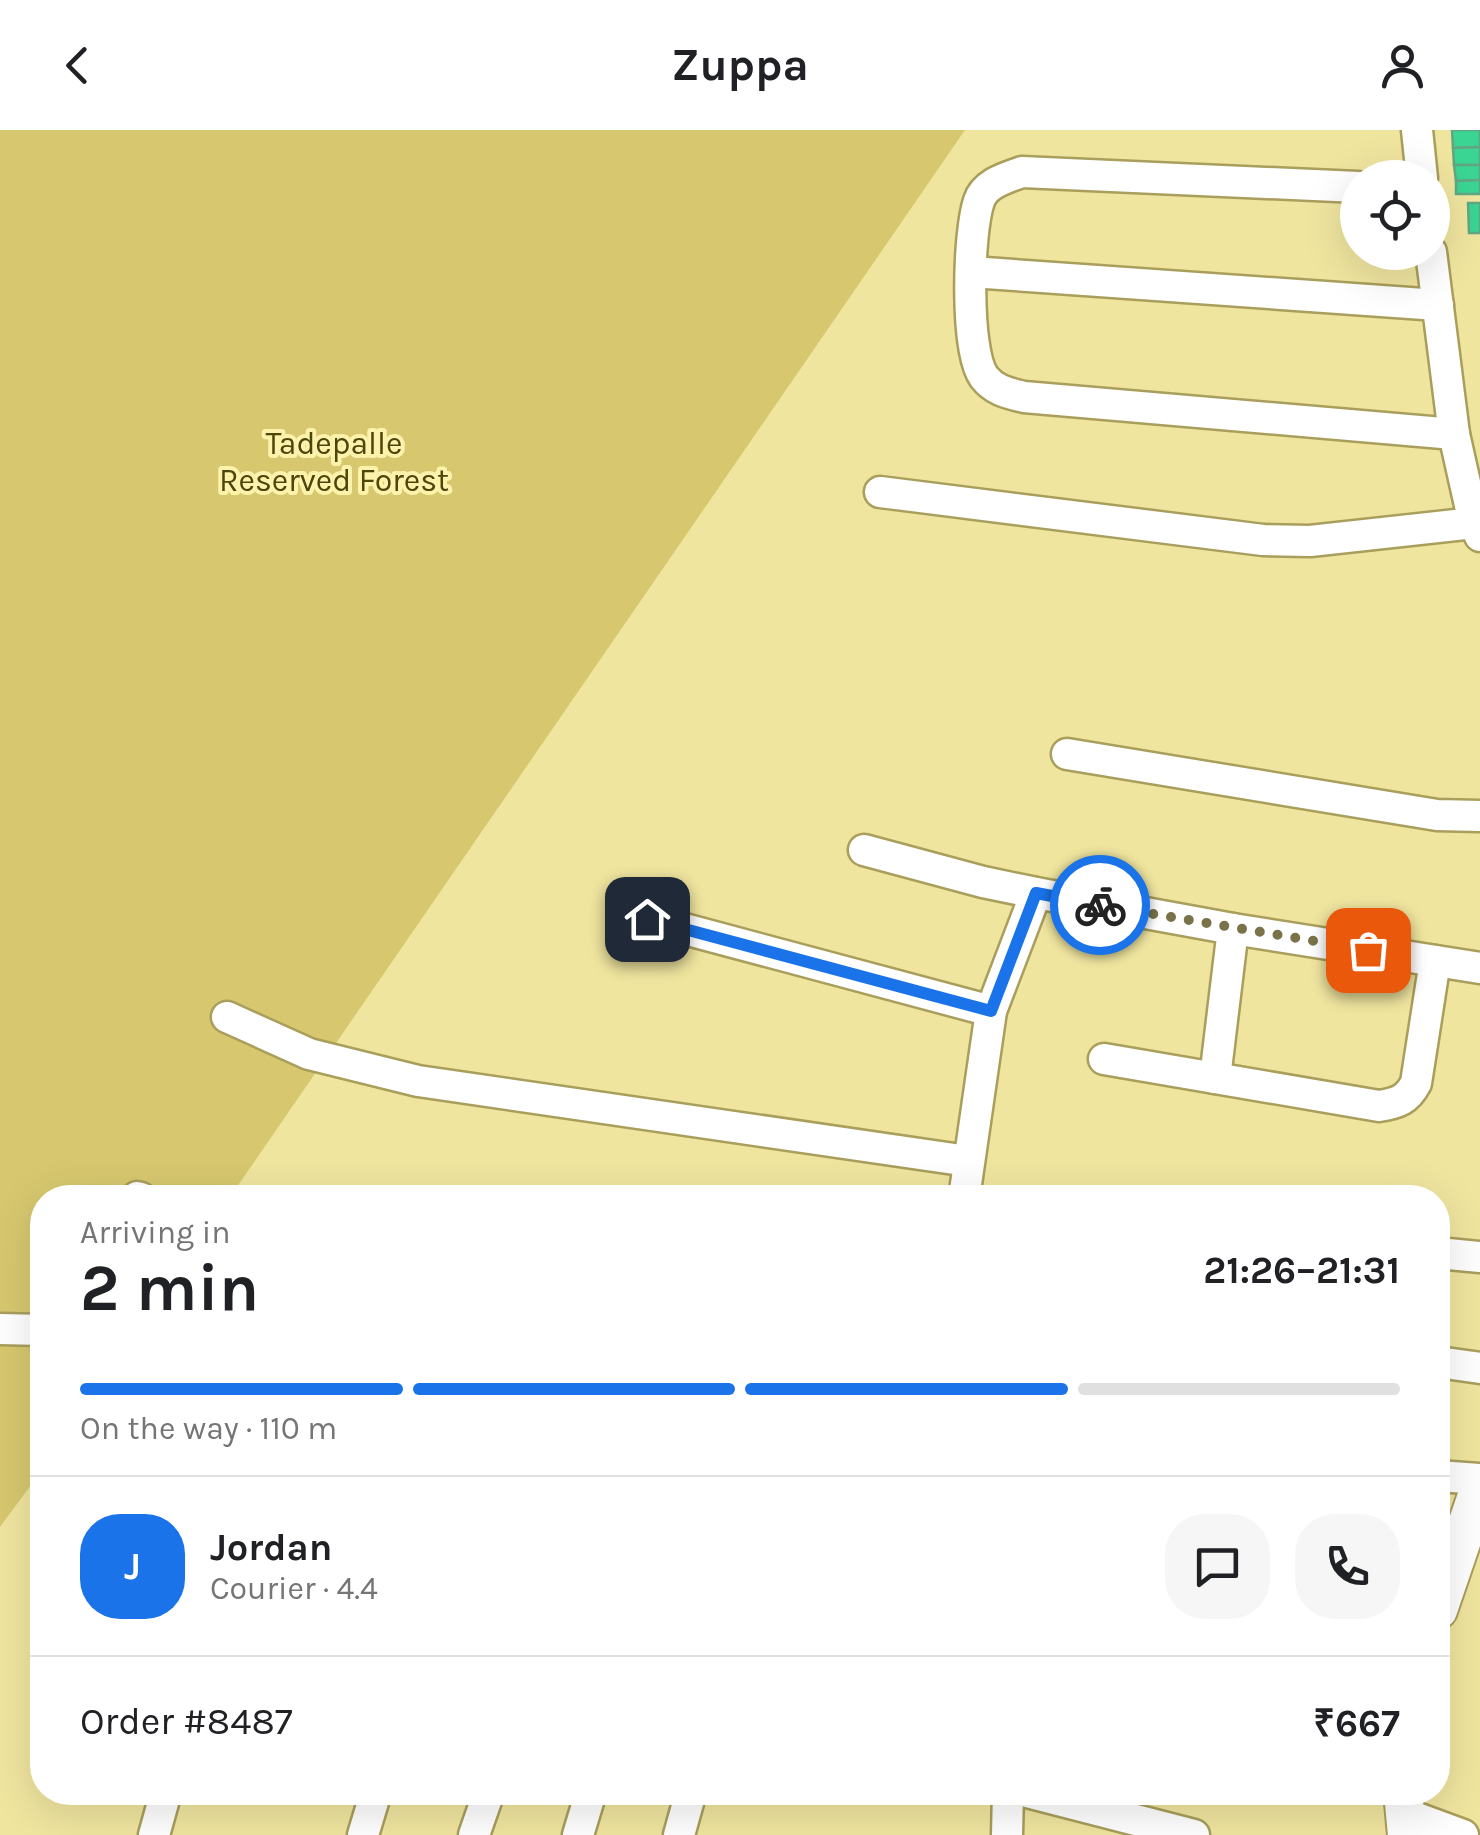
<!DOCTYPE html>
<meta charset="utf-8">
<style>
:root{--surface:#fff;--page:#f6f6f6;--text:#202124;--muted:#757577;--line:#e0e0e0;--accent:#1a73e8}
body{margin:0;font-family:Karla,sans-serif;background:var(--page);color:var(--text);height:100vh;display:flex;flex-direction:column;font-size:38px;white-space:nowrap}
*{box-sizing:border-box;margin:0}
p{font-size:32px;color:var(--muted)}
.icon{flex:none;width:55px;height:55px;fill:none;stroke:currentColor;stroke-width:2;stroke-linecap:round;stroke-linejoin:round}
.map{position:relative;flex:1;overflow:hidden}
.side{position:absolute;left:30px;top:1055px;width:1420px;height:620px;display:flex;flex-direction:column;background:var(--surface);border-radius:40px;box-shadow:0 10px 40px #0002}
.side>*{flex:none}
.tools{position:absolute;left:1340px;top:30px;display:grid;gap:20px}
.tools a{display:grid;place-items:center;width:110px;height:110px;border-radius:50%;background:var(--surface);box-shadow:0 10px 40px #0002;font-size:50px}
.pin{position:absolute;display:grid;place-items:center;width:85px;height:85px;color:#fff;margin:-42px;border-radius:20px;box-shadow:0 5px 15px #0006}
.courier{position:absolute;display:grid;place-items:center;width:100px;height:100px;margin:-50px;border:8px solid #1a73e8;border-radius:50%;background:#fff;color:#222;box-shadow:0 2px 12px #0007}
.summary em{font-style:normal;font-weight:700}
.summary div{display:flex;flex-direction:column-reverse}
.summary{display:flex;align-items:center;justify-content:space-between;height:170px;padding:0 50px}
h1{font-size:65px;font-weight:700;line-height:75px}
.bar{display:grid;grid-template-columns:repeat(4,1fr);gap:15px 10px;align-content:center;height:120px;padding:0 50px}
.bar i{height:12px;border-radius:8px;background:var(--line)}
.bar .selected{background:var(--accent)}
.bar p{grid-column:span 4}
.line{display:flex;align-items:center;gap:25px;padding:0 50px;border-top:2px solid var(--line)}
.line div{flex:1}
.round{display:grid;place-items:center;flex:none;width:105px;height:105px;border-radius:40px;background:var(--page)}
header{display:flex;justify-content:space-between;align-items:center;height:130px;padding:0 50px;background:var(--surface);font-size:45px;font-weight:700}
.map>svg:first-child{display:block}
</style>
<header><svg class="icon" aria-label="back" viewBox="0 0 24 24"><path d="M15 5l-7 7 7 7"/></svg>Zuppa<svg class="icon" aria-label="person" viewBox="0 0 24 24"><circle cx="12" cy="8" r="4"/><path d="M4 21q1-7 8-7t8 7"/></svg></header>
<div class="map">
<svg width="1480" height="1705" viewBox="0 0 1480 1705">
<rect width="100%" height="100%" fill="#f0e59f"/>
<polygon fill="#d7c86f" points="0,0 965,0 230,1067 42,1068 42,1340 0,1397"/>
<g fill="#3ad493" stroke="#61a683" stroke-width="2.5">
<polygon points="1452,0 1480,0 1480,17 1453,18"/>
<polygon points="1480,17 1480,35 1454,35 1453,18"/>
<polygon points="1454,35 1480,35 1480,50 1456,51"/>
<polygon points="1480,50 1480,64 1456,64 1456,51"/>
<polygon points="1468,73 1480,73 1480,103 1469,103"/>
</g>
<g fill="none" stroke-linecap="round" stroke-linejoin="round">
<defs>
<g id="minor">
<polyline points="1417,0 1422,48"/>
<path d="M1358,57L1022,42C1006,48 985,53 979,71C968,103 965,221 984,247C995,261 1008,263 1024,267L1454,304"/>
<polyline points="1431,122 1454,304 1474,393 1480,406"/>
<polyline points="971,142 1438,175"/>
<polyline points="880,362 1263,410 1310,411 1474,393"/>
<polyline points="1067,624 1437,685 1480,686"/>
<polyline points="864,720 983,752 1036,763 1233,799 1480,838"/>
<polyline points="647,789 991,881"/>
<polyline points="227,887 309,924 418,951 968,1031"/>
<path d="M1104,929L1379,976C1398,973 1407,970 1416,953L1435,831"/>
<polyline points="1215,948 1233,799"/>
<polyline points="137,1067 141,1068"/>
<polyline points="964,1068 991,881 1036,763"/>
<polyline points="1438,1123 1480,1127"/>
<polyline points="0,1199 42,1200"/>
<polyline points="1438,1232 1480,1238"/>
<polyline points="1438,1346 1480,1349"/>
<polyline points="1027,1662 1194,1705"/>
<polyline points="1406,1684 1463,1705"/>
<polyline points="154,1705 166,1662"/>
<polyline points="363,1705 376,1662"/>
<polyline points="474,1705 489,1662"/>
<polyline points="578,1705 591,1662"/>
<polyline points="679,1705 691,1662"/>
<polyline points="1007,1705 1008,1662"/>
</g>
<g id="tertiary">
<polyline points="1438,1480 1480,1357"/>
<polyline points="1403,1662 1407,1705"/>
</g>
</defs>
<use href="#minor" stroke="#a99e5b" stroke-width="35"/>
<use href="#tertiary" stroke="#a99e5b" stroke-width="42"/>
<use href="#minor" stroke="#fff" stroke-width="30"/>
<use href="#tertiary" stroke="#fff" stroke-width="38"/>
</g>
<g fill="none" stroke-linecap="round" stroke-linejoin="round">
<polyline stroke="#7a7349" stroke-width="10" stroke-dasharray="0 18" points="1100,775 1368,820"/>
<polyline stroke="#1a73e8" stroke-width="12" points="647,789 991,881 1036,763 1100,775"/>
</g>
<g text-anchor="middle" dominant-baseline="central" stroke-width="8" stroke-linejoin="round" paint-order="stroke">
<g font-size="32" fill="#4e450a" stroke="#fdf2ac">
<text x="334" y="313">Tadepalle<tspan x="334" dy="37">Reserved Forest</tspan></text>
</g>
</g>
</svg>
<div class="tools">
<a><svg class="icon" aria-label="locate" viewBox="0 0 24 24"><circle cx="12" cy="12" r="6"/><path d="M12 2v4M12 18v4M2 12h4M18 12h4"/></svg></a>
</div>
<div class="pin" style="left:1368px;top:820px;background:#ea580c"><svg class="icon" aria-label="bag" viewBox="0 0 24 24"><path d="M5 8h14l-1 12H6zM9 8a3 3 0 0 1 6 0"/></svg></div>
<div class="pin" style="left:647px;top:789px;background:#1f2937"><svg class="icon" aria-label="home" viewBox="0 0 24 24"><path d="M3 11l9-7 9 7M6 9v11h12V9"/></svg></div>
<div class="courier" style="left:1100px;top:775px"><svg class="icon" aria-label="bike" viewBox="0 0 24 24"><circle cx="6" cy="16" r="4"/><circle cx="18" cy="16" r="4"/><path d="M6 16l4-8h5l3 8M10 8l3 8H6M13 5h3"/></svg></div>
<section class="side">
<div class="summary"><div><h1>2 min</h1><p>Arriving in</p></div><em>21:26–21:31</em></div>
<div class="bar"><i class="selected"></i><i class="selected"></i><i class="selected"></i><i></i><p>On the way · 110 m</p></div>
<div class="line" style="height:180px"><b class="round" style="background:var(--accent);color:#fff">J</b><div><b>Jordan</b><p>Courier · 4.4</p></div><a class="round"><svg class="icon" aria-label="chat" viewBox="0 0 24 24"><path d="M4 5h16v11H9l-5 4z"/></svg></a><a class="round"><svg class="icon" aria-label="phone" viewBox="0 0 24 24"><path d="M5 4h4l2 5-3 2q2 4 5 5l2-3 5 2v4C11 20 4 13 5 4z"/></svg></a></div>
<div class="line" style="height:130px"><div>Order #8487</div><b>₹667</b></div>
</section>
</div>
